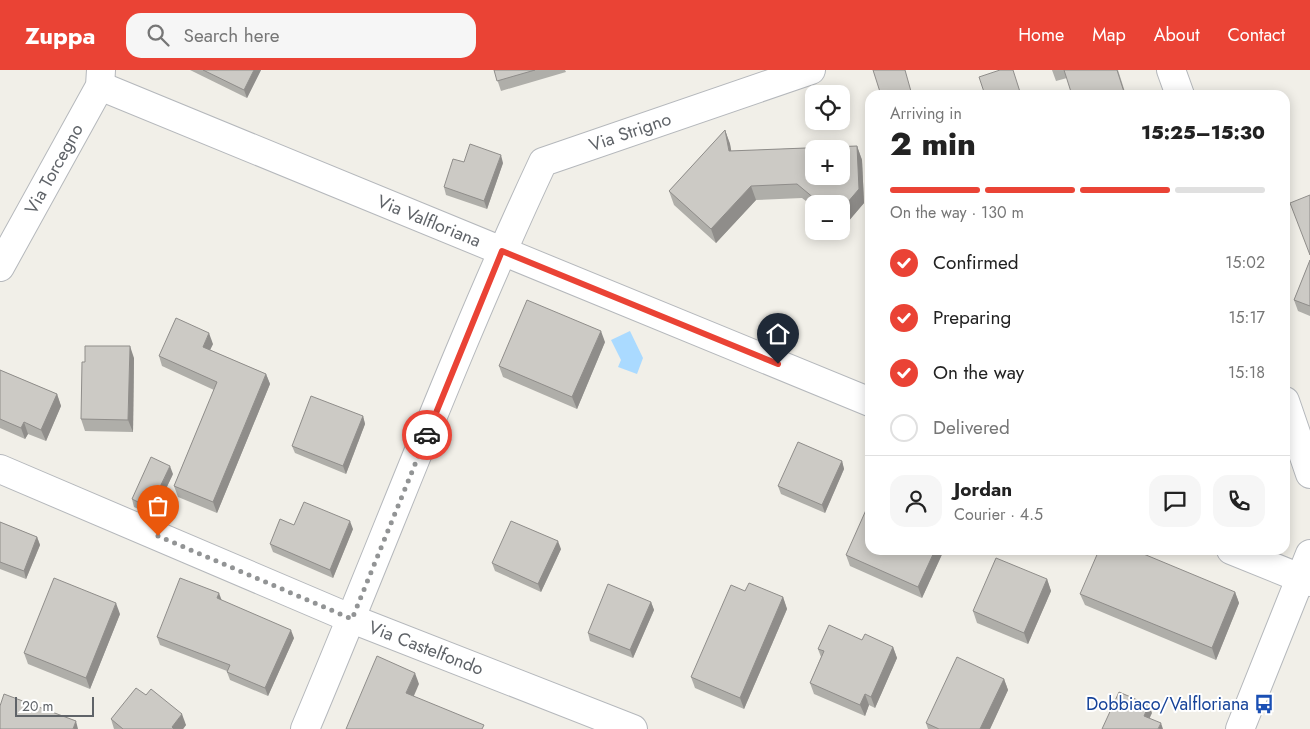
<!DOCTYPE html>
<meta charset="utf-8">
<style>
:root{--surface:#fff;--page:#f6f6f6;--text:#222;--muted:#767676;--line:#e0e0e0;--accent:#ea4335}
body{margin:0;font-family:Jost,sans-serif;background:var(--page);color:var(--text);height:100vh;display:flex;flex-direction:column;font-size:19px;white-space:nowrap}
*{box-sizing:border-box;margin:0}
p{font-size:16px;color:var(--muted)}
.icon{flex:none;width:28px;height:28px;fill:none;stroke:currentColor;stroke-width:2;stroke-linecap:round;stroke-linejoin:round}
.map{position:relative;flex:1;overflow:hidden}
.sheet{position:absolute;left:865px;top:20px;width:425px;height:465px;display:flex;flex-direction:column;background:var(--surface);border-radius:15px;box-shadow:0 2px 12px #0003}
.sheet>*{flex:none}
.controls{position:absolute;left:805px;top:15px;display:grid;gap:10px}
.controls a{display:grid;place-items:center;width:45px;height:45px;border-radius:10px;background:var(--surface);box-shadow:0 2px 12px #0003;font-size:25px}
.scale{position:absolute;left:15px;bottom:12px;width:79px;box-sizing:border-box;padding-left:5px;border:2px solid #5f6368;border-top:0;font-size:14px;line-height:18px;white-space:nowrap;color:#5f6368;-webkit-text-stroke:4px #fff;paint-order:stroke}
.pin{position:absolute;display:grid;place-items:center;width:42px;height:42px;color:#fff;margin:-51px -21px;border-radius:50% 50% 50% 0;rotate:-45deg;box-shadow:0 0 5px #0007}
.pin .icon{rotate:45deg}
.courier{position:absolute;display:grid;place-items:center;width:50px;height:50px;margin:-25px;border:4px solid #ea4335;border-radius:50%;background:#fff;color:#222;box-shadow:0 1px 6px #0007}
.summary em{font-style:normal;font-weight:800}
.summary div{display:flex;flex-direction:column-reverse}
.summary{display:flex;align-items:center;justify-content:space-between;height:85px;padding:0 25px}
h1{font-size:32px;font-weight:800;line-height:38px}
.bar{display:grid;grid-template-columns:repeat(4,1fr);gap:8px 5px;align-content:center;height:60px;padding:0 25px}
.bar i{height:6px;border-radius:4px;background:var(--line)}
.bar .active{background:var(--accent)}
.bar p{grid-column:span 4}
.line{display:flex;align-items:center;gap:12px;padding:0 25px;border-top:1px solid var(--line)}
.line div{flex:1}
.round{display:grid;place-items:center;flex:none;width:52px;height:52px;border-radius:15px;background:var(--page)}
ol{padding:0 25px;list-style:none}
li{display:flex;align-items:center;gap:15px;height:55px}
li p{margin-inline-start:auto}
li .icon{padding:5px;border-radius:50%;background:var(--accent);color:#fff;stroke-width:4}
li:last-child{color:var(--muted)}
li i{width:28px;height:28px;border:2px solid var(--line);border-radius:50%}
header{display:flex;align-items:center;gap:30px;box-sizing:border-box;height:70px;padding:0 25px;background:var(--accent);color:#fff}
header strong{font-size:24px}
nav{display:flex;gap:28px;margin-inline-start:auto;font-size:18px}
.search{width:350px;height:45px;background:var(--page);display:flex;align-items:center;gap:12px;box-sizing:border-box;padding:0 18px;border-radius:15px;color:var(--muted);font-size:19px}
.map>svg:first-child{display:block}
</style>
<header>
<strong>Zuppa</strong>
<div class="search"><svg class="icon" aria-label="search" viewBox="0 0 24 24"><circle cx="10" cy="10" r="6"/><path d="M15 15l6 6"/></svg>Search here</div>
<nav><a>Home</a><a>Map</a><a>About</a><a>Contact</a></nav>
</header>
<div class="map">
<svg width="1310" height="659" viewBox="0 0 1310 659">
<rect width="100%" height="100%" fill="#f1efe8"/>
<polygon fill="#aadaff" points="630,261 643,288 637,304 618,297 621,290 611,270"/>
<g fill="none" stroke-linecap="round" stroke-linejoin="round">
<defs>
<g id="minor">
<polyline points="1171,0 1180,25"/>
<polyline points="100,16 870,332"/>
<polyline points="0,197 100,16 101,0"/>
<polyline points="1285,331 1310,404"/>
<polyline points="0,399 352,549 633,659"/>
<polyline points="1231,480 1310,512"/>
<path d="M305,659C385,470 456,278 543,92L811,0"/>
<polyline points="1240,659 1310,484"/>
</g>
</defs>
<use href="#minor" stroke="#b5b8bc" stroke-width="30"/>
<use href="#minor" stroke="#fff" stroke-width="28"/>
</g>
<g fill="#afaea9">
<polygon points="190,0 261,0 247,28"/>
<polygon points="494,0 565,0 566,2 501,21"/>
<polygon points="1052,0 1118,0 1126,25 1067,8 1056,11"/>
<polygon points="725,60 730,74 731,81 857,76 862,90 864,133 841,160 841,134 814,134 814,137 802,128 756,130 716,173 674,135 669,121"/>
<polygon points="464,92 503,93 487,139 446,125 444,117"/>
<polygon points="1310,190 1310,246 1298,241 1294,230"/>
<polygon points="605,272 577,339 503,307 499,296"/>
<polygon points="213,274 210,280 266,304 270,314 217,443 178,427 174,416 214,320 162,296 159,286"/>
<polygon points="134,288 133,362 85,361 81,349"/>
<polygon points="0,300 57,324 61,336 46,371 28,364 25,369 0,358"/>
<polygon points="363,346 365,354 346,404 295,383 292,376"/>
<polygon points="842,391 844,399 825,443 781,424 778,416"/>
<polygon points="173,404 153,446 134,437 132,429"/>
<polygon points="0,452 37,467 40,475 26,509 0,499"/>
<polygon points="294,455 353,459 333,508 273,482 270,474"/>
<polygon points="561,479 541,522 495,501 492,493"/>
<polygon points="944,480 922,528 850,496 846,485"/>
<polygon points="1047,509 1051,521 1028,574 977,553 973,541"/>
<polygon points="745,521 783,527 787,539 744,639 695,618 691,607"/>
<polygon points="1235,522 1239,533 1216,590 1085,535 1080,524"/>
<polygon points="221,530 294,568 268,626 230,610 227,602 227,601 160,575 157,567"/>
<polygon points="651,532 654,540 633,588 590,571 588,563"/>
<polygon points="120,544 90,619 28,594 24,583"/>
<polygon points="862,570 893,577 897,588 875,638 869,635 865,646 814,624 810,613 821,587 818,579"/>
<polygon points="1004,609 1008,620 990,659 928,659 926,653"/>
<polygon points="146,625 186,655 183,659 114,659 111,649"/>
</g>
<g fill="#8f8d8a">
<polygon points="254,0 261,0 247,28 244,20"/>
<polygon points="725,60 730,74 734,95 729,81"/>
<polygon points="857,76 862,90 864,133 841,160 841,140"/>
<polygon points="501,85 503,93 487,139 484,131"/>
<polygon points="751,116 756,130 716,173 711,159"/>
<polygon points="601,261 605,272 577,339 572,327"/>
<polygon points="209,263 213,274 206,288 203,277"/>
<polygon points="130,276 134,288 133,362 128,350"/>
<polygon points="266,304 270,314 217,443 213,432"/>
<polygon points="57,324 61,336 46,371 41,360"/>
<polygon points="363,346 365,354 346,404 343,396"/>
<polygon points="24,352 28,364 25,369 21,358"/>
<polygon points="842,391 844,399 825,443 822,435"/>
<polygon points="170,396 173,404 153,446 150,438"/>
<polygon points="350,451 353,459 333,508 330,500"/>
<polygon points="37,467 40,475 26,509 24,501"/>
<polygon points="558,471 561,479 541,522 538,514"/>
<polygon points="935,480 944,480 922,528 918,517"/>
<polygon points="1047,509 1051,521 1028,574 1024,563"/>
<polygon points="1235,522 1239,533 1216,590 1212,578"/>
<polygon points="219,523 222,531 217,528"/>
<polygon points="783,527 787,539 744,639 740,628"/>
<polygon points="651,532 654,540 633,588 630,580"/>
<polygon points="116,533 120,544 90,619 86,608"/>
<polygon points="291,560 294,568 268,626 265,618"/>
<polygon points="893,577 897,588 875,638 871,627"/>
<polygon points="415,603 419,614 410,635 406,623"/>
<polygon points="1004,609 1008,620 990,659 980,659"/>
<polygon points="865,624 869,635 865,646 860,635"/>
<polygon points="1149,635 1152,643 1147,654 1144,646"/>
<polygon points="182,644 186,655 183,659 172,659 172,657"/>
<polygon points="76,651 78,659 73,659"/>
<polygon points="1161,653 1163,659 1158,659"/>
</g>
<g fill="#cccac5" stroke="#8f8d8a" fill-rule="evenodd">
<polygon points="203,0 254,0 244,20"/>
<polygon points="494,0 535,0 497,11"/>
<polygon points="873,0 905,0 912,25 881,25"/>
<polygon points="1000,0 1013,0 1021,25 985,25 979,7"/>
<polygon points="1064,0 1117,0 1125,25 1072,25"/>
<path d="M725,60L729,81L857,76L859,119L841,140V134H821L797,114L751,116L711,159L669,121ZM814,79H841V106H814Z"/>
<polygon points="470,74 501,85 484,131 444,117 453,89 464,92"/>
<polygon points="1310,125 1310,185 1290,133"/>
<polygon points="1310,190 1310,236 1294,230"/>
<polygon points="527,230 601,261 572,327 499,296"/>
<polygon points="176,248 209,263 203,277 266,304 213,432 174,416 217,312 159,286"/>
<polygon points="85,276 130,276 128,350 81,349 82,292 85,292"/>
<polygon points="0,300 57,324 41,360 24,352 21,358 0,349"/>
<polygon points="311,326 363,346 343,396 292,376"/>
<polygon points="798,372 842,391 822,435 778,416"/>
<polygon points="151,387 170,396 150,438 132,429"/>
<polygon points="870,431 870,480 935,480 918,517 846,485"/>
<polygon points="304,432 350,451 330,500 270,474 280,449 294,455"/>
<polygon points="511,451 558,471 538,514 492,493"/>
<polygon points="0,452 37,467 24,501 0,492"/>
<polygon points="1099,480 1134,480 1235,522 1212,578 1080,524"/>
<polygon points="996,488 1047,509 1024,563 973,541"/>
<polygon points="54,508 116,533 86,608 24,583"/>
<polygon points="180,508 219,523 217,528 291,560 265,618 227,602 230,595 157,567"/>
<polygon points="749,513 783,527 740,628 691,607 731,515 745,521"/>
<polygon points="608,514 651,532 630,580 588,563"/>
<polygon points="829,555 862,570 865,564 893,577 871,627 865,624 860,635 810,613 824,581 818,579"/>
<polygon points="377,586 415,603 406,623 484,655 482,659 346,659"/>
<polygon points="957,587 1004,609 980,659 939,659 926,653"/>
<polygon points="136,618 146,625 151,619 182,644 172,657 174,659 123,659 111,649"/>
<polygon points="1119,622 1149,635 1144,646 1161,653 1158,659 1102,659"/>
<polygon points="4,624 76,651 73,659 0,659 0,636"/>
</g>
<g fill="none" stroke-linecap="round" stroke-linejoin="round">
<polyline stroke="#929495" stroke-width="5" stroke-dasharray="0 9" points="158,466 352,549 427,365"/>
<polyline stroke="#ea4335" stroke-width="6" points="427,365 502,181 778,294"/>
</g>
<defs>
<symbol id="bus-bare" viewBox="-9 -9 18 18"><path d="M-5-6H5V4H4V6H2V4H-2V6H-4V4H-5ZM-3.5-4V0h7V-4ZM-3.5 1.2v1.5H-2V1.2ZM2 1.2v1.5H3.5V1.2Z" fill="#1a4fb4" stroke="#fff" stroke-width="2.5" paint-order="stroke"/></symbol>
</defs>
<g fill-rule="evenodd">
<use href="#bus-bare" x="1250" y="620" width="28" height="28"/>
</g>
<g text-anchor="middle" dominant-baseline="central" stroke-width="4" stroke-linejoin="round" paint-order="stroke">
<g font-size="18" fill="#5f6368" stroke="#fff">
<text transform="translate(630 62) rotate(-19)">Via Strigno</text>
<text transform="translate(54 99) rotate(-61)">Via Torcegno</text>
<text transform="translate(429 151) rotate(22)">Via Valfloriana</text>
<text transform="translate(426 578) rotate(21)">Via Castelfondo</text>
</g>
<g font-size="18" fill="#164399" stroke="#fff" text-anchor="end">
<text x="1249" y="634">Dobbiaco/Valfloriana</text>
</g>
</g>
</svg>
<div class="controls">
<a><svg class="icon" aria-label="locate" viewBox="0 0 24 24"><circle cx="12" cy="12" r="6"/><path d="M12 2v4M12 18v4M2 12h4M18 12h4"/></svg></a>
<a>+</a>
<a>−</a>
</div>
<div class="scale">20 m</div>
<div class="pin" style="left:158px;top:466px;background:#ea580c"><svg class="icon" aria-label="bag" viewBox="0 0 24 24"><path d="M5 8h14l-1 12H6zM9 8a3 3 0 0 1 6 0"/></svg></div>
<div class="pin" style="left:778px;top:294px;background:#1f2937"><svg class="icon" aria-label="home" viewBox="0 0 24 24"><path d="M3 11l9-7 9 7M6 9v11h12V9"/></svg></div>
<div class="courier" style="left:427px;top:365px"><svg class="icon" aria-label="car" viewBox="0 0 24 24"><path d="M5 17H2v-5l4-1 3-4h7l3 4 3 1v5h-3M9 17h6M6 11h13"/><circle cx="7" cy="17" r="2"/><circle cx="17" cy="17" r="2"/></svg></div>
<section class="sheet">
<div class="summary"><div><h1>2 min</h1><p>Arriving in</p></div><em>15:25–15:30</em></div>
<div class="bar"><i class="active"></i><i class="active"></i><i class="active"></i><i></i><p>On the way · 130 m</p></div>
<ol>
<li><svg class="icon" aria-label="check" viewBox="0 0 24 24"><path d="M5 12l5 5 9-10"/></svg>Confirmed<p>15:02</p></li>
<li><svg class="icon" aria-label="check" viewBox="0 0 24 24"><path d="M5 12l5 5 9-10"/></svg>Preparing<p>15:17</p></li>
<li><svg class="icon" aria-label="check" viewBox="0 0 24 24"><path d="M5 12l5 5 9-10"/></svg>On the way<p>15:18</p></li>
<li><i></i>Delivered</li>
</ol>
<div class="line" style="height:90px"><a class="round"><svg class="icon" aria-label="person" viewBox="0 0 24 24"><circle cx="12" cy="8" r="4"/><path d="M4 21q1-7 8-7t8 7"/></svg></a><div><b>Jordan</b><p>Courier · 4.5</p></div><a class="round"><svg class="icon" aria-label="chat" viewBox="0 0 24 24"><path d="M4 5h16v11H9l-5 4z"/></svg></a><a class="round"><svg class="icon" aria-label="phone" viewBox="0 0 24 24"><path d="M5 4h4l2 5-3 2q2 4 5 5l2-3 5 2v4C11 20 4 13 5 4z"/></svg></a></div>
</section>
</div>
